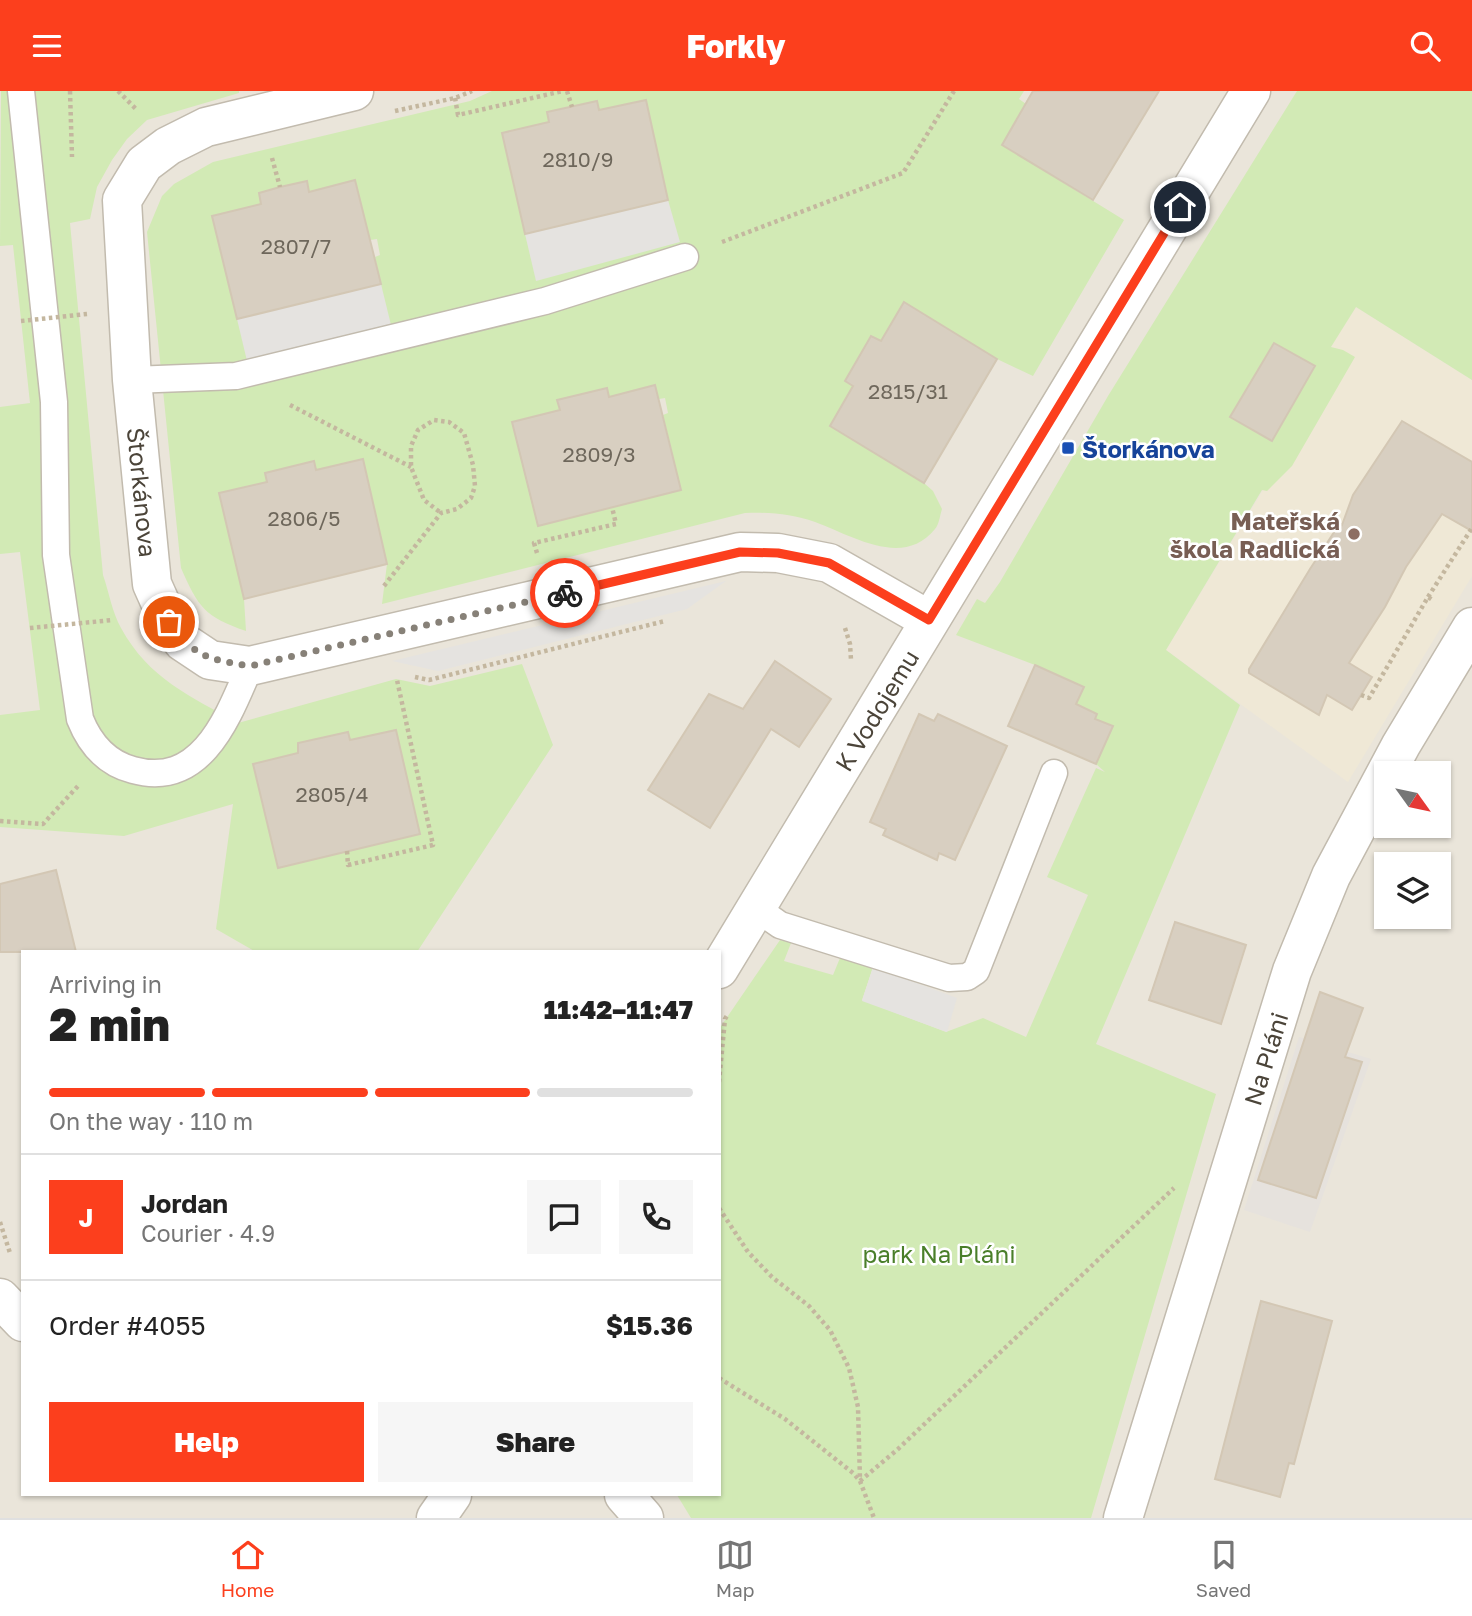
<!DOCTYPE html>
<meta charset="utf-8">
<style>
:root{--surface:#fff;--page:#f6f6f6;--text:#222;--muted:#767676;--line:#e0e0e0;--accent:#fc3f1d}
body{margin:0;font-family:"Golos Text",sans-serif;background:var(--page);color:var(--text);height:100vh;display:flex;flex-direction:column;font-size:26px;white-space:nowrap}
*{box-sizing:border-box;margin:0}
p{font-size:23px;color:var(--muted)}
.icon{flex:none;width:38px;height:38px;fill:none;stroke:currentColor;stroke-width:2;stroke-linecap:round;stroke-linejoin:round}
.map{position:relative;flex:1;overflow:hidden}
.panel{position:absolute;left:21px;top:859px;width:700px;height:546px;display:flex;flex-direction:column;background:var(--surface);border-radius:0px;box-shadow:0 2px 5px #0004}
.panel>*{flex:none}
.needle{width:46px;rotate:123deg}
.tools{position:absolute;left:1374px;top:670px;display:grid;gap:14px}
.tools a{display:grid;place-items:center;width:77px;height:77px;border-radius:0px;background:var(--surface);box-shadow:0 2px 5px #0004;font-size:35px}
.pin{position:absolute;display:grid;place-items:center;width:60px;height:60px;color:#fff;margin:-30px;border:4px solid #fff;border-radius:50%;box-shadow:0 2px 7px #0007}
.courier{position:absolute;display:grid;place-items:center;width:70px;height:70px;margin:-35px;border:5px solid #fc3f1d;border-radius:50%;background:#fff;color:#222;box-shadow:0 2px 9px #0007}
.overview em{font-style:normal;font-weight:800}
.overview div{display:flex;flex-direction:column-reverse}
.overview{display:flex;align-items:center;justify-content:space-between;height:119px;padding:0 28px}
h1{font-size:46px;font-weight:800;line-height:52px}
.bar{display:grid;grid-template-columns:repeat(4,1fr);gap:10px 7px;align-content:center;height:84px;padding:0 28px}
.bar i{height:9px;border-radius:5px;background:var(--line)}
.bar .current{background:var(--accent)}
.bar p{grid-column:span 4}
.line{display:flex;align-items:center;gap:18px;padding:0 28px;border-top:2px solid var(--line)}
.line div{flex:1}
.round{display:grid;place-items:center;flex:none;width:74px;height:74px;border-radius:0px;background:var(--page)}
.action{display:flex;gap:14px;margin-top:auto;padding:14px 28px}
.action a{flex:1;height:80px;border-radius:0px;background:var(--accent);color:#fff;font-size:28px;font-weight:800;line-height:80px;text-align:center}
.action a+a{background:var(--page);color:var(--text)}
header{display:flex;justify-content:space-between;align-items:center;height:91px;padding:0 28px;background:var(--accent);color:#fff;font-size:32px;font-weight:800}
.dock{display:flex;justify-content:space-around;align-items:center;height:98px;border-top:2px solid var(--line);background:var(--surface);font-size:19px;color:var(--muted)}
.dock a{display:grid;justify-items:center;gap:4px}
.dock .current{color:var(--accent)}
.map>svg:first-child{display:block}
</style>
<header><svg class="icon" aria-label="menu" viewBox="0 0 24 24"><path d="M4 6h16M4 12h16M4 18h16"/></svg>Forkly<svg class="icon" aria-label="search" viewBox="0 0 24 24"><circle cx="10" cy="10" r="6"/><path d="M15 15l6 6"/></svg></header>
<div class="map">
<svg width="1472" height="1427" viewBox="0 0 1472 1427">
<rect width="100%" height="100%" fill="#f6f3ec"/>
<path fill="#eae5da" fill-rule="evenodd" d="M0,0H1472V1427H0ZM1386,682H1438V735H1386ZM1386,774H1438V826H1386ZM23,861H719V1404H23Z"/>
<polygon fill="#e6e2dd" points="1299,946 1371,968 1310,1141 1244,1119"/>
<polygon fill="#efe8d6" points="1356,216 1472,289 1472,485 1348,691 1166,559 1263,399 1330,256"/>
<g fill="#d2eab5" fill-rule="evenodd">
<path d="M1,0H239V2L147,29L127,48L112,69L97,96L90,128L70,132L103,484C109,501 112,521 121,537C149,588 190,605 238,632L396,588L430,595L522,573L553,654L417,861H256L216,838L233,713L124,745L0,736V624L40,619L20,461L0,463V316L30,312L13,154L0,155ZM396,639L420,743L278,777L253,673L298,662V652L347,641L350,649Z"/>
<path d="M492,0H1024L1019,8L1026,13L1002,54L1124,129L1033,285L997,268L904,211L881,250L871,246L845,290L853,295L830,335L924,392L933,400L942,418C940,424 939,434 935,438C903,478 851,444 815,431C792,423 770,421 745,422L382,513L387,473L363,368L316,379L313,370L265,382L267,391L219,403L244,508L246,540C205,526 198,516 181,477L147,141L162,105L174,93L213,71L470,10ZM596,10L599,19L525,142L502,42L549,31ZM355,89L370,149L377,148L380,164L375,166L381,193L237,228L212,125L261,113L259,102L307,90L309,101ZM655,294L659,308L665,307L668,322L663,324L681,399L538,434L512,331L560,319L558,309L609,306Z"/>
<path d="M1297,0H1472V289L1356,216L1331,256L1343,259L1355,266L1292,375L1267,400L1262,399L1166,559L1240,614L1096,953L1216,1003L1091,1427H691L677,1404H719V938L780,849L791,852L784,870L833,884L840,867L873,876L862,909L946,941L983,927L1026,946L1088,804L1047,786L1096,677L1105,681L1096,673L1113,635L1095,628L1097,623L1076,613L1084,596L1035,574L956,544L977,508L985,512L1000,491L1108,305ZM1274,253L1315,276L1272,349Z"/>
</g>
<g fill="#e5e3e0">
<polygon points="668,109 680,151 536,190 525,143"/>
<polygon points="381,193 391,234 247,270 237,228"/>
<polygon points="726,490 687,518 438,580 392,570"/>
<polygon points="873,876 957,907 947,941 862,910"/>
</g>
<g fill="#d8cfc1" stroke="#d3c7b4" stroke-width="2">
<polygon points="1033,0 1159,0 1093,109 1002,54"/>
<polygon points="646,9 668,109 525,143 502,42 549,31 547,21 597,10 599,19"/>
<polygon points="355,89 381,193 237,228 212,125 261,113 259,102 280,96 307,90 309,101"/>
<polygon points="904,211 997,268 924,392 830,335 853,295 845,290 871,245 881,250"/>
<polygon points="1274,252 1315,275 1272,350 1230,326"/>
<polygon points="655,294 681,399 538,435 512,331 560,319 557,309 607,297 609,306"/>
<polygon points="1402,330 1472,371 1472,440 1442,423 1406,476 1385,516 1349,572 1372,586 1352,619 1327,604 1319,624 1249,582 1249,578 1310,478 1340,432 1342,434 1353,404"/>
<polygon points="363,368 387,473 244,508 219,402 267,391 265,382 314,370 316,379"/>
<polygon points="775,570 831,608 799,656 771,638 710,737 648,699 709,603 743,618"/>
<polygon points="1035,574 1084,596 1076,613 1097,623 1095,628 1113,635 1096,673 1008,635"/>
<polygon points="919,623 934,630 938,623 1007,655 955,769 939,762 937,769 883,744 886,738 870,731"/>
<polygon points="396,639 420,743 278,777 253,673 298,662 298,652 348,641 350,649"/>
<polygon points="56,779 76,861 0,861 0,793"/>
<polygon points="1175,831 1246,854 1221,933 1149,909"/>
<polygon points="1320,901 1363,917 1345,966 1362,971 1316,1107 1258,1089"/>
<polygon points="1261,1210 1332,1230 1294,1373 1289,1372 1280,1406 1215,1388"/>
</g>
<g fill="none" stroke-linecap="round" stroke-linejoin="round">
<defs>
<g id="lane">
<path d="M21,0L54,311L56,464L80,628C90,653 106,672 133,679C202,698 228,626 250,575"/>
<polyline points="132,289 236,285 545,210 685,166"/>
<polyline points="756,817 780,834 949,887 967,886 976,880 1054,682"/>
</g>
<g id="street">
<path id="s1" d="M354,0L206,36L168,55L144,73L122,109L132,289L152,493L169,531L183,551L210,569L250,575L740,461L778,462L829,472L929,529"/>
<path id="s2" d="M719,878L1251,0"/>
<polyline points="0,1207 23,1231"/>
<polyline points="624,1404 644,1427"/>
<polyline points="436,1427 452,1404"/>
<path id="s3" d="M1123,1427L1292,880L1331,785L1401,654L1472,536"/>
</g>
</defs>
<use href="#lane" stroke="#c2bbae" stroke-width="29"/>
<use href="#street" stroke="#c2bbae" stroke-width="41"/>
<g stroke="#c4b79f" stroke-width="4.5" stroke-dasharray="3.5 3.5" stroke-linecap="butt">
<polyline points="70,0 72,66"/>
<polyline points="118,0 137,19"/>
<polyline points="567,0 572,16"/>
<polyline points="455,7 458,24 563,0"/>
<polyline points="395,20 455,7 472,0"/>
<polyline points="272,67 280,96"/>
<polyline points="722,151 903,82 954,0"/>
<polyline points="290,314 411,376"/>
<polyline points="537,462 534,452 616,433 612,416"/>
<polyline points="384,495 441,422 457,418 471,407 475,395 473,374 464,342 449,331 434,329 418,339 411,355 411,376 424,409 441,422"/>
<polyline points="1428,506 1472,437"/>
<polyline points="845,537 850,553 851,569"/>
<polyline points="415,586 429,589 665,530"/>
<polyline points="1361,604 1369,607 1428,506 1434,510"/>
<polyline points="0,730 43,733 78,695"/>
<polyline points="347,760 348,774 433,754 397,589"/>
<polyline points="719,991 725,928 728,923"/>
<polyline points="719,1117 748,1161 772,1186 809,1215 830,1239 849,1277 858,1316 860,1389"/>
<polyline points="0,1131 10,1162"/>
<polyline points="719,1287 785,1328 853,1382 860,1390 874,1427"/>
<polyline points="860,1390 898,1358 1174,1097"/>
</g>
<use href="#lane" stroke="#fff" stroke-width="26"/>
<use href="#street" stroke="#fff" stroke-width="38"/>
<g stroke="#c4b79f" stroke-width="4.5" stroke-dasharray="3.5 3.5" stroke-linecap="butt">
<polyline points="21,230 87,223"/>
<polyline points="30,537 113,529"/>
</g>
</g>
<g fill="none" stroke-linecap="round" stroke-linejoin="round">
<path stroke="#878178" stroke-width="7" stroke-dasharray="0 12.6" d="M169,531C195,567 209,568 250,575L565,502"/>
<polyline stroke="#fc3f1d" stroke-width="9" points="565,502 740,461 778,462 829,472 929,529 1180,116"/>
</g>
<rect fill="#1a4fb4" stroke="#fff" stroke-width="2.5" x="1061" y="350" width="14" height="14" rx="3.5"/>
<circle fill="#8d6e63" stroke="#fff" stroke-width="2.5" cx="1354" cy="443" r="7"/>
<g text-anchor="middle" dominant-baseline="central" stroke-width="5" stroke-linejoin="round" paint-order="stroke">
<g font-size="21" fill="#6e675b">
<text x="578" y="68">2810/9</text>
<text x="296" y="155">2807/7</text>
<text x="908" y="300">2815/31</text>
<text x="599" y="363">2809/3</text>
<text x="304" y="427">2806/5</text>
<text x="332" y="703">2805/4</text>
</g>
<g font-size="24" font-weight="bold" fill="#164399" stroke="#fff" text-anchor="start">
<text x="1082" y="357">Štorkánova</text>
</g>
<g font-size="24" fill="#4b4439" stroke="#fff">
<text stroke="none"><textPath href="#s1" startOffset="560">Štorkánova</textPath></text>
<text stroke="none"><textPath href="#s2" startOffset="303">K Vodojemu</textPath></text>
<text stroke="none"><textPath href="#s3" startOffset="481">Na Pláni</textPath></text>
</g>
<g font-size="24" font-weight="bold" fill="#785e54" stroke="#fff" text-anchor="end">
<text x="1340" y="429">Mateřská<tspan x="1340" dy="28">škola Radlická</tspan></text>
</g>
<g font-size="24" fill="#4a7f2a" stroke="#fff">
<text x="939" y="1162">park Na Pláni</text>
</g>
</g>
</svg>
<div class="tools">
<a><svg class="needle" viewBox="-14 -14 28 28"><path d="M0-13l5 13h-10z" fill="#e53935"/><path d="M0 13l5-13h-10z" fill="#767676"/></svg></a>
<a><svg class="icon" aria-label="layers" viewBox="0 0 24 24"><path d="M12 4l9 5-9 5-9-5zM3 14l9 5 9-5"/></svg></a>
</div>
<div class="pin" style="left:169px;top:531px;background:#ea580c"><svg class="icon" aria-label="bag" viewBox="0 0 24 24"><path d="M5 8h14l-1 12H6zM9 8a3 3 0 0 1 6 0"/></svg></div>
<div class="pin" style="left:1180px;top:116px;background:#1f2937"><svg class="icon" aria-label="home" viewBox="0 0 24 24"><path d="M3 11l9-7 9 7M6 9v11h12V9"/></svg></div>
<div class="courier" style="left:565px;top:502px"><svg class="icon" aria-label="bike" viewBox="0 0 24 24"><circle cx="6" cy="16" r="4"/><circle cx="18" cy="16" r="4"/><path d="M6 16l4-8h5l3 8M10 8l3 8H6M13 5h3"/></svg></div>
<section class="panel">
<div class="overview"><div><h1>2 min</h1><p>Arriving in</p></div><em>11:42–11:47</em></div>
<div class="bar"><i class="current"></i><i class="current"></i><i class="current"></i><i></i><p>On the way · 110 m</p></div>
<div class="line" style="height:126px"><b class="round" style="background:var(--accent);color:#fff">J</b><div><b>Jordan</b><p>Courier · 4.9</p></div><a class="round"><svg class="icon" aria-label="chat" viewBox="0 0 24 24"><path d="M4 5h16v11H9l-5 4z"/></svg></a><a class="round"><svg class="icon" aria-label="phone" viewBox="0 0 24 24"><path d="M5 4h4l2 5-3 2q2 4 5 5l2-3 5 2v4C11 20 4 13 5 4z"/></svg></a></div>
<div class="line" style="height:91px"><div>Order #4055</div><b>$15.36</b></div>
<div class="action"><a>Help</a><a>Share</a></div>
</section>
</div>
<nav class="dock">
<a class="current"><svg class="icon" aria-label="home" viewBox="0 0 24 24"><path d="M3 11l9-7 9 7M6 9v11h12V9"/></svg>Home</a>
<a><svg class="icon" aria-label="map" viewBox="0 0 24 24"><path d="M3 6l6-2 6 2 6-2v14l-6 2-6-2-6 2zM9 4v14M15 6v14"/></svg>Map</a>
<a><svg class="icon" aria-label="saved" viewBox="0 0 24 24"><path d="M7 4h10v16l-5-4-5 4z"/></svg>Saved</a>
</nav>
